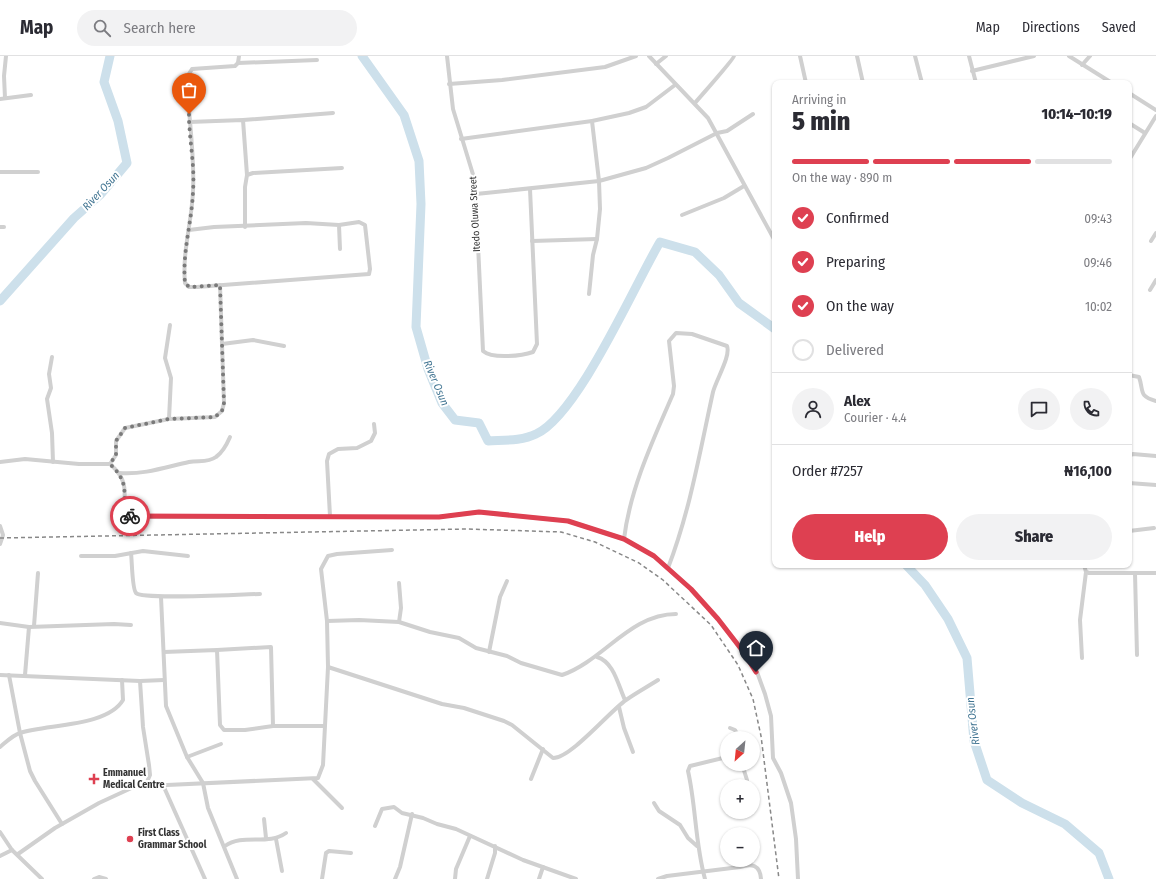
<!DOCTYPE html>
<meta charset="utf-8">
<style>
:root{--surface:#fff;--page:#f2f2f3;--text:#2b2b33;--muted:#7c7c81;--line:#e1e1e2;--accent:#de4051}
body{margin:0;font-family:"Fira Sans Condensed",sans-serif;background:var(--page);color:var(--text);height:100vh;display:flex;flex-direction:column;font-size:15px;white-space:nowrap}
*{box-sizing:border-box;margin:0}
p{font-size:13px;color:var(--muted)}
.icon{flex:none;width:22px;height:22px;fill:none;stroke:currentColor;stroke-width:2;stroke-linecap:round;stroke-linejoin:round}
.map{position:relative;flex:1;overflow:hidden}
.drawer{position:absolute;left:772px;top:24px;width:360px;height:488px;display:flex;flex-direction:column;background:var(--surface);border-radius:8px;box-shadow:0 1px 3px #0004}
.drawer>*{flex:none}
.needle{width:26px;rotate:207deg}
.fabs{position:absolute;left:720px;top:675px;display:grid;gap:8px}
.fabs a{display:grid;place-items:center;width:40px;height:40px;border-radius:50%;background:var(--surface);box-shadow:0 1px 3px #0004;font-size:20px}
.pin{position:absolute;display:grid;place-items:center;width:34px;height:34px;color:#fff;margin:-41px -17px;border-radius:50% 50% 50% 0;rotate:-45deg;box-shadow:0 0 4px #0007}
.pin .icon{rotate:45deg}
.courier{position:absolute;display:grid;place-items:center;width:40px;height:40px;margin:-20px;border:3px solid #de4051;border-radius:50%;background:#fff;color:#222;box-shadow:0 1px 5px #0007}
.overview em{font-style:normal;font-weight:800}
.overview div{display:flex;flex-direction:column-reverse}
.overview{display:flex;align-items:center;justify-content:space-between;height:68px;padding:0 20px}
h1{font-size:26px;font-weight:800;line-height:30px}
.bar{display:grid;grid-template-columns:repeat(4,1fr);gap:6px 4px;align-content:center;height:48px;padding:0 20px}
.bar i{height:5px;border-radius:3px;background:var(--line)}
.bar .active{background:var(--accent)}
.bar p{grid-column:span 4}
.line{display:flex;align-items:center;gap:10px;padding:0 20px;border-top:1px solid var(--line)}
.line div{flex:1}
.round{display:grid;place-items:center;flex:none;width:42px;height:42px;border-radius:21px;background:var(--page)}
ol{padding:0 20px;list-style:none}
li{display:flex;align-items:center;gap:12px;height:44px}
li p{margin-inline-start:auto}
li .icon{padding:4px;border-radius:50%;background:var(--accent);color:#fff;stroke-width:4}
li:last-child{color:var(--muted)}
li i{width:22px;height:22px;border:2px solid var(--line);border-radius:50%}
.button{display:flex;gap:8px;margin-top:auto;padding:8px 20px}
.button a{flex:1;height:46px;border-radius:24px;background:var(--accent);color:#fff;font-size:16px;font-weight:800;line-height:46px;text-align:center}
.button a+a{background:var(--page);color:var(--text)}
header{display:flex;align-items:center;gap:24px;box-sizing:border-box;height:56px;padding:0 20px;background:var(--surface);border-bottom:1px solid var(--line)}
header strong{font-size:19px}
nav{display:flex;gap:22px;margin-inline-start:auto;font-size:14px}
.search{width:280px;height:36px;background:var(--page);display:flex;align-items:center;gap:10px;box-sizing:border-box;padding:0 14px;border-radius:22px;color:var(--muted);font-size:15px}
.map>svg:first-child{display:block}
</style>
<header>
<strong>Map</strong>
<div class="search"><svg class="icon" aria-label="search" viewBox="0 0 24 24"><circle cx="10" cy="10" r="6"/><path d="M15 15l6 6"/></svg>Search here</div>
<nav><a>Map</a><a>Directions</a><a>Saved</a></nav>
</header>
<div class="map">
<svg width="1156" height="823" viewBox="0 0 1156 823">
<rect width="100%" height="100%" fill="#fff"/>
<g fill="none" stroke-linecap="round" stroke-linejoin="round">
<g stroke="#cde0eb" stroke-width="9">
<path d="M362,0L404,59L419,105L421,148L416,271L428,313L442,347L455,364L479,367L488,385C503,384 522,385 536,378C578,359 634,230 660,186L695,196L719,219L739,247L775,273"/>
<polyline points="0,245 74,162 100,139 127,107 118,65 104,26 110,0"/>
<polyline points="906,509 925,529 948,563 967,602 974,685 987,724 1022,747 1065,768 1099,797 1109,823"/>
</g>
<g stroke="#d0d0d0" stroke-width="4">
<path d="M239,0L238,7L235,10L192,13L187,21C188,59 195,97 193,135C192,165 182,196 185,227L189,231H197L369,218L370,213L365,169L359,166L339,169"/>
<path d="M447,0L453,53L475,125L483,295C492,303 522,300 533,296L537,288L530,133"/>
<polyline points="649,0 708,62 775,185"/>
<polyline points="800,0 806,27"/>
<polyline points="857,0 863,27"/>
<polyline points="915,0 922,27"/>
<polyline points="969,0 976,27"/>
<polyline points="1069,0 1112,27"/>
<polyline points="238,7 317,4"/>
<polyline points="656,8 666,0"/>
<polyline points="1082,9 1090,0"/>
<polyline points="972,15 1034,0"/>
<polyline points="449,28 502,24 605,11 636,0"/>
<polyline points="1129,37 1156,54"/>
<polyline points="5,42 4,20 6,0"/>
<polyline points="0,43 31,39"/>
<path d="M695,47C700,41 734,3 734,0"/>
<polyline points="243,64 333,57"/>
<polyline points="189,66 243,64 247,119"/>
<polyline points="1129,67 1145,77"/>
<polyline points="461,83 592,65 629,57 646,51 675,29"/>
<polyline points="1129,104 1156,60"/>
<polyline points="0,116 38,116"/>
<polyline points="476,138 599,125 646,112 668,102 717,77 727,75 753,58"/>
<polyline points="682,159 724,142 744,130"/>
<polyline points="0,171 4,171"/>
<polyline points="245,171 245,131 247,119 253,117 342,112"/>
<polyline points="189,174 214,171 306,167 339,169 340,193"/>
<polyline points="532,185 597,183"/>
<polyline points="1151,185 1156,177"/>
<polyline points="1150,234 1156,224"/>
<polyline points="589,238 593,199 597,183 600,153 599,125 592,65"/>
<polyline points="222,288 253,284 284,290"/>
<polyline points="52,301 49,318 51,332 47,343 52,377 53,406"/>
<path d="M1129,319L1139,321C1144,335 1138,340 1156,345"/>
<polyline points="169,363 171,322 165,302 170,269"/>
<polyline points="1129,400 1133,398 1156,400"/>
<path d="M0,406L25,403L79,408H110C128,424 125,434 124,457L129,461H439L479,456L568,465L624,483L654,500L691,533L718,563L742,594L757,616L765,638L771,660L773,702L781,717L791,747L796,783L798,823"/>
<polyline points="110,408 116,399 116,385 125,372 169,363 215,361 222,355 224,347 220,229"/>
<path d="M119,417C144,419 166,411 189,406C198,404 208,407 216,401C223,396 227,388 230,381"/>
<polyline points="1129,427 1156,429"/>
<polyline points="330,460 327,405 329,398 338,393 357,392 371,385 375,377 374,368"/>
<polyline points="0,470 3,479 0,488"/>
<polyline points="1129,475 1154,472"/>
<path d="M624,483C630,433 653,384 673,338L674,330L669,285L676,277L692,278L727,290C731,300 716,324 713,336C700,395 690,455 668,512"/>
<path d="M131,497C132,504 132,533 136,537C143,544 244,538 260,538"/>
<polyline points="81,500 115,500 143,495 188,500"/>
<polyline points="1084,509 1086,516 1089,517 1156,517"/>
<polyline points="1135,517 1137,599"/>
<polyline points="161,541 166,650 187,701 203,727 208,752 237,823"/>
<path d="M327,565L359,564L399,566L430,576L459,582L476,592L507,600L521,607L562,619C603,605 630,558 676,558"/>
<polyline points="399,566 401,552 399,527"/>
<polyline points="0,567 29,571 114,568 131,569"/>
<polyline points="34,570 38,517"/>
<polyline points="217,594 271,591 273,670"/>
<polyline points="164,596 217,594 220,669 224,674 245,674 273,670 324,670"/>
<polyline points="489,596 500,541 507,525"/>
<path d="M597,601C614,606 618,629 625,644"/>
<polyline points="1082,602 1080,564 1086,516"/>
<path d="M328,611L442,648L464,652L504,665L512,669L553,702C570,703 610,655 626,644C636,637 647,631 658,624"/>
<polyline points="0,619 140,625 164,624"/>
<polyline points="9,619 20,677 30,715 35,725 62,768"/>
<polyline points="25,619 29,571"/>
<polyline points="140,625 143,671 149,709 150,719 146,728"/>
<polyline points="619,651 624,672 633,696"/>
<polyline points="730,672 735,674 739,682"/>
<path d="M0,691C6,686 13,679 20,677C47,668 107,671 123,644L122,624"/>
<polyline points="187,701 221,688"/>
<polyline points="742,708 747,724"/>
<polyline points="313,723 342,752"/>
<polyline points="531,723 543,693"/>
<polyline points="163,729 205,823"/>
<polyline points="654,747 659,755 680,769 688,782 697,790"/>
<polyline points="264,763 266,782"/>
<polyline points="375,770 382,753 394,751 402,757 423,762 437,768 456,773 523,804 576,823"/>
<polyline points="0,776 12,794 42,823"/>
<polyline points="276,783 282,815"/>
<path d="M225,790C243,777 268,790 286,777"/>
<polyline points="18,798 55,772 99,747 138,729 167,729 318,722 323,709 328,611 327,565 321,513 328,500 337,498 392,494"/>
<polyline points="0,800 12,794"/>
<polyline points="94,823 99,821 106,823"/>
<polyline points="322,823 326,797 329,795 351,797"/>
<polyline points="395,823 400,811 412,758"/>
<polyline points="455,823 456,813 470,780"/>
<polyline points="487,823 495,797 495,790"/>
<polyline points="539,823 543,811"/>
<path d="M658,823L667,820L740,811C752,807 760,809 761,823"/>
<path d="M705,823C695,787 696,750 688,715L690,710L727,701"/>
</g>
<polyline stroke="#888" stroke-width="1.5" stroke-dasharray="4 3" stroke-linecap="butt" points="0,482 467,473 561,476 595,486 639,507 663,524 711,569 738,609 753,643 761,680 779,823"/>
</g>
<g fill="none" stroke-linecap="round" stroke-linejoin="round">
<path stroke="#7a7a7a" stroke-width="4" stroke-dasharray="0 7.2" d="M130,460L124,457C125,434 127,424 110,408L116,399V385L125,372L169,363L215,361L222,355L224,347L220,229L189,231L185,227C182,196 192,166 193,135C195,109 189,84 189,58"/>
<polyline stroke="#de4051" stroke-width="5" points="130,460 439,461 479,456 568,465 624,483 654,500 691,533 718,563 742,594 756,616"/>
</g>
<g fill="#de4051" stroke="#fff" stroke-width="1.5">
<path d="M92 717h4v4h4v4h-4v4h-4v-4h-4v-4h4z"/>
<circle cx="130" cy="783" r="4"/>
</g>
<g text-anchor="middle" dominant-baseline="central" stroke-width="4" stroke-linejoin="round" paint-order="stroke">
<g font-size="10" fill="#333" stroke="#fff">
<text transform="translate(475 158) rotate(-93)">Itedo Oluwa Street</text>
</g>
<g font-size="10" font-weight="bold" fill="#333" stroke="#fff" text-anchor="start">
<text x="103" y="717">Emmanuel<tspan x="103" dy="12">Medical Centre</tspan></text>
<text x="138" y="777">First Class<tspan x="138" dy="12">Grammar School</tspan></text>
</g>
<g font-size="11" font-style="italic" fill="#437693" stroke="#fff">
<text transform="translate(101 135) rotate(-47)">River Osun</text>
<text transform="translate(436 327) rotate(67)">River Osun</text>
<text transform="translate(973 665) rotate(-97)">River Osun</text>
</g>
</g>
</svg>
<div class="fabs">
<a><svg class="needle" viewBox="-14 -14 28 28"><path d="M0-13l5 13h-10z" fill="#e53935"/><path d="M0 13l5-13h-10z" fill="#7c7c81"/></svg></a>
<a>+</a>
<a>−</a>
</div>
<div class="pin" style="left:189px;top:58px;background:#ea580c"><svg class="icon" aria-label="bag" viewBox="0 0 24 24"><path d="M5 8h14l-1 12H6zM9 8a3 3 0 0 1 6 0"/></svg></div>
<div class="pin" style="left:756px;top:616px;background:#1f2937"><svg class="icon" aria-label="home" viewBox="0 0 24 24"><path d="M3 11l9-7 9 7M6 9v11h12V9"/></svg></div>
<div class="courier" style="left:130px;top:460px"><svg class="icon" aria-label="bike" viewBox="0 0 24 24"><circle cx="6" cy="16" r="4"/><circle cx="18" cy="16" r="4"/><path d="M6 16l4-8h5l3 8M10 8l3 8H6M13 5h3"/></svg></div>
<section class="drawer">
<div class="overview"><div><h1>5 min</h1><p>Arriving in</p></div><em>10:14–10:19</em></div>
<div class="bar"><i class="active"></i><i class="active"></i><i class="active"></i><i></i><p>On the way · 890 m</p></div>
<ol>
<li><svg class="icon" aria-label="check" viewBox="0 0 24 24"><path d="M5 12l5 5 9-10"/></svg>Confirmed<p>09:43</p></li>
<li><svg class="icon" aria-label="check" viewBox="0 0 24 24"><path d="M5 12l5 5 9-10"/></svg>Preparing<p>09:46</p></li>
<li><svg class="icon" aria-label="check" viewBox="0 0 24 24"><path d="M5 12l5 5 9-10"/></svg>On the way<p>10:02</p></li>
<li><i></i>Delivered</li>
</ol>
<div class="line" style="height:72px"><a class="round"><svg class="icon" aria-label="person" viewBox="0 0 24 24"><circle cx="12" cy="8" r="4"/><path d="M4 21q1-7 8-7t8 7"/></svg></a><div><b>Alex</b><p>Courier · 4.4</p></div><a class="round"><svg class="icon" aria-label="chat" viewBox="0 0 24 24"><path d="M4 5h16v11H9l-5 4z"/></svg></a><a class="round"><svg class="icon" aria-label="phone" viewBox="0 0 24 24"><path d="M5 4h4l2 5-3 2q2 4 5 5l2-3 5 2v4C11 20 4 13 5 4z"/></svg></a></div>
<div class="line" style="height:52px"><div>Order #7257</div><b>₦16,100</b></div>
<div class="button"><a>Help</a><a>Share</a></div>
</section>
</div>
